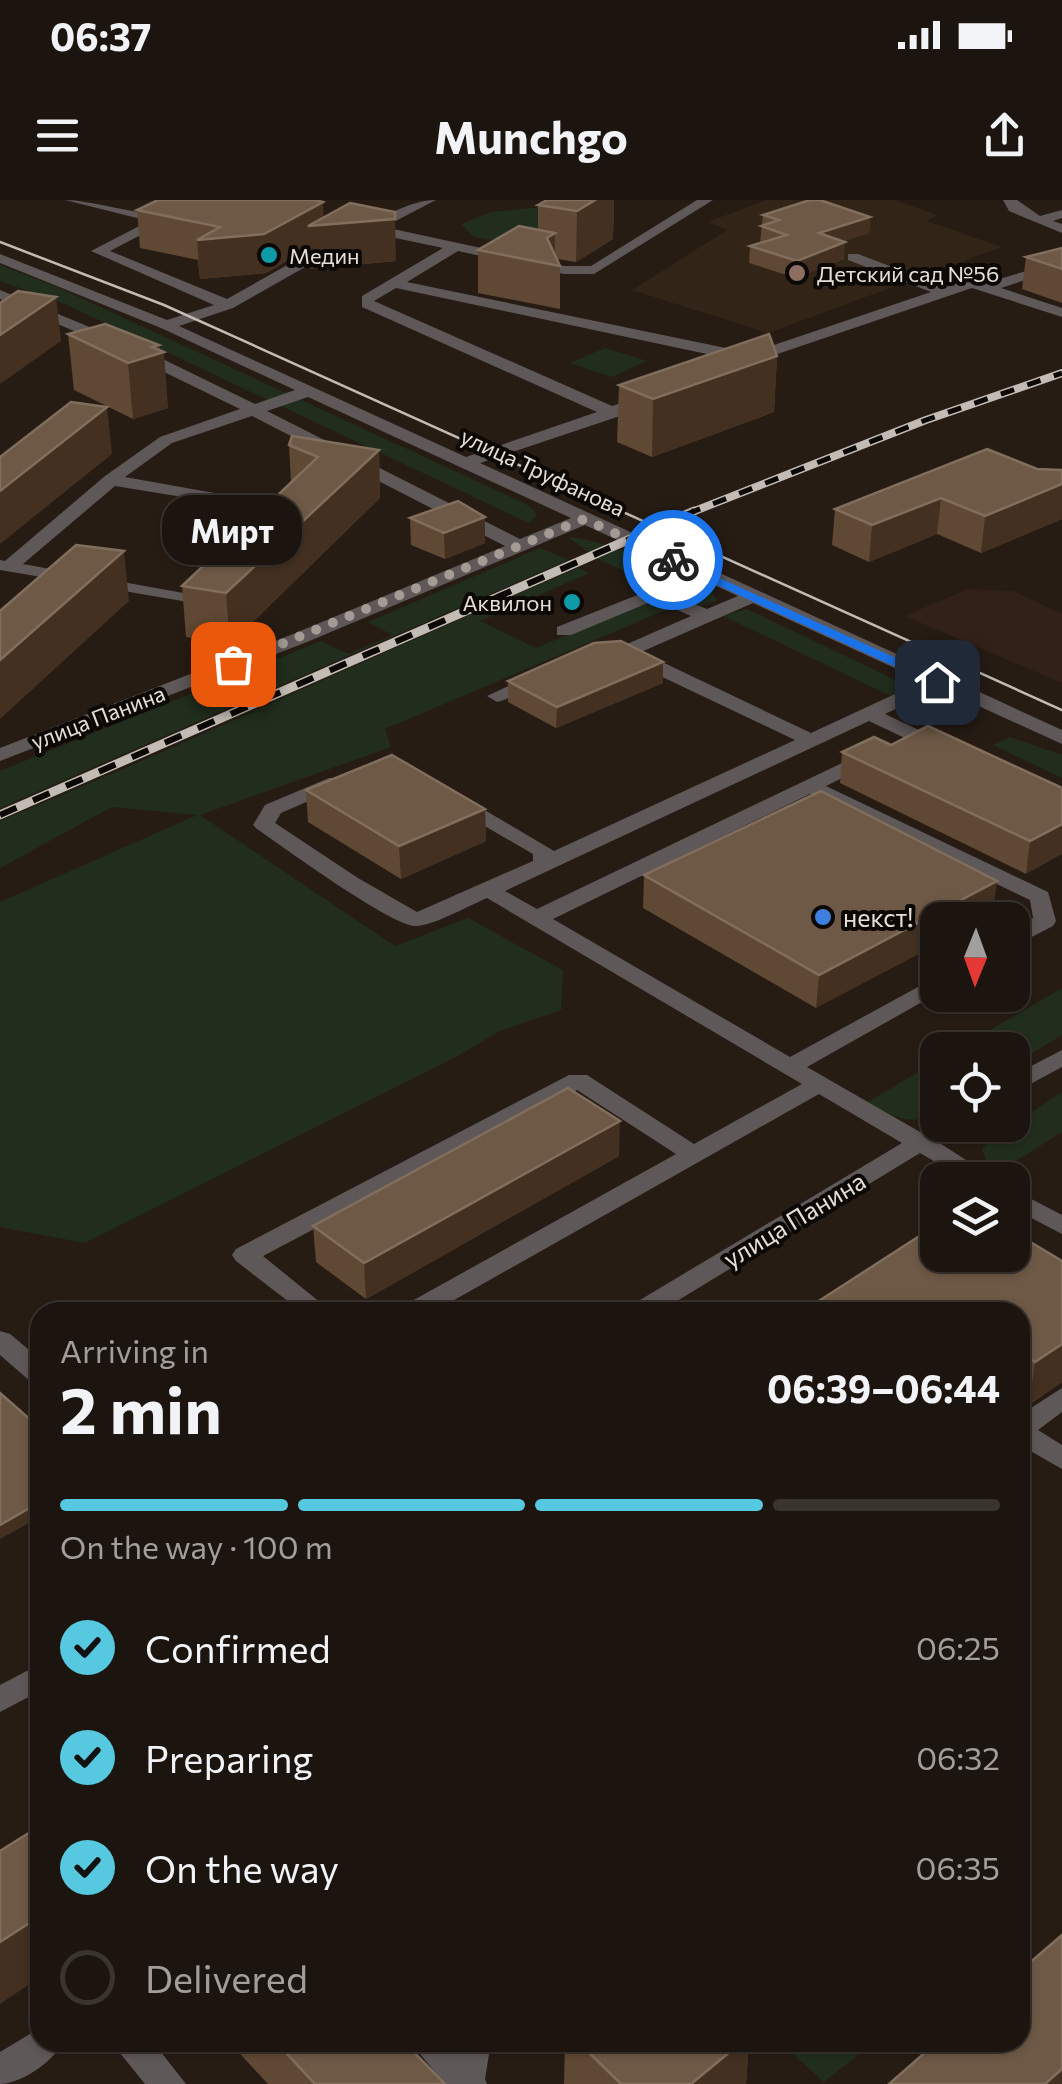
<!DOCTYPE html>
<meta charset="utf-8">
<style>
:root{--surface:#1c150f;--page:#251e18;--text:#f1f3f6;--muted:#a09f9e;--line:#3a342f;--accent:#56c9e1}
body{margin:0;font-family:Commissioner,sans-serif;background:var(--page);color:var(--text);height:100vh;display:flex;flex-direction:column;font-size:38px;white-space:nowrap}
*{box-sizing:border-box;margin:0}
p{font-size:32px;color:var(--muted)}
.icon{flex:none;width:55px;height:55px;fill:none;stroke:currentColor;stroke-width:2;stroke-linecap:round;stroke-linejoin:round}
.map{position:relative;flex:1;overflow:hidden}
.panel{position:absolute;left:30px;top:1102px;width:1000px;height:750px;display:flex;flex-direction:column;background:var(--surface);border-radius:30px;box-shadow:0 2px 8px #0004,0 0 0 2px var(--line)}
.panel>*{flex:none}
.needle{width:65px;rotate:181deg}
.buttons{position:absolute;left:920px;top:702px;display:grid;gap:20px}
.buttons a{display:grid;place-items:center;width:110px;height:110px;border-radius:20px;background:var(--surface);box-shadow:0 2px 8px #0004,0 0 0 2px var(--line);font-size:50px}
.pin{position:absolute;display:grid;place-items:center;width:85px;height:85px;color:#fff;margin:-42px;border-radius:20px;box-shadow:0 5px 15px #0006}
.courier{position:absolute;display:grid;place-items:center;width:100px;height:100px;margin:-50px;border:8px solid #1a73e8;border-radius:50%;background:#fff;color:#222;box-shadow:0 2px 12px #0007}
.bubble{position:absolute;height:70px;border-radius:30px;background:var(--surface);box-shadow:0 2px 8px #0004,0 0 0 2px var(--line);font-size:32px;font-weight:700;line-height:70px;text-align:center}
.summary em{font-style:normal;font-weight:700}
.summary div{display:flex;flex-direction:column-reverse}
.summary{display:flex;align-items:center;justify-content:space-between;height:170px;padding:0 30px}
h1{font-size:65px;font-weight:700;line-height:75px}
.bar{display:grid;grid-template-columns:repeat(4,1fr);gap:15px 10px;align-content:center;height:120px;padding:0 30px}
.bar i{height:12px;border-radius:8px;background:var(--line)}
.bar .selected{background:var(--accent)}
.bar p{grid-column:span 4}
ol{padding:0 30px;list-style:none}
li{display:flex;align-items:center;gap:30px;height:110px}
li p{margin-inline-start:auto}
li .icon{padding:10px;border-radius:50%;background:var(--accent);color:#111;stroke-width:4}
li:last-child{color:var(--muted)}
li i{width:55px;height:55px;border:5px solid var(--line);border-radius:50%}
.status{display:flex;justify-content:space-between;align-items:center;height:70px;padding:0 50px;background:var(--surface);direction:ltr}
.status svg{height:28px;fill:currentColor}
header{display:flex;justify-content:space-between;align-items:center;height:130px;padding:0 30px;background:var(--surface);font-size:45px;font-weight:700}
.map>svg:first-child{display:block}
</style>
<div class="status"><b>06:37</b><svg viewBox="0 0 49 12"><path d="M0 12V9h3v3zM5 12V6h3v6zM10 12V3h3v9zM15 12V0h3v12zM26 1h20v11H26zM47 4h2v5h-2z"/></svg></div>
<header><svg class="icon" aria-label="menu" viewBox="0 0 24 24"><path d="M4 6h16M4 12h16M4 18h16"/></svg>Munchgo<svg class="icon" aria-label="share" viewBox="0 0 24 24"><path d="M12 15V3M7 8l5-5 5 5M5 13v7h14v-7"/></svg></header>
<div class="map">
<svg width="1062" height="1884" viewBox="0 0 1062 1884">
<rect width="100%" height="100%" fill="#261c14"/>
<polygon fill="#322119" points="968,389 1012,391 1062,414 1062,483 905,416"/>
<polygon fill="#322417" points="766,0 894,0 938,15 927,21 1002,47 768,133 632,90 727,30 708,22"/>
<g fill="#212e1d">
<polygon points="574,4 533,47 474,37 461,24 491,12"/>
<polygon points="0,65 57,87 526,304 535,311 536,317 529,323 65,104 0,81"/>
<polygon points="605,148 647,161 612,177 570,163"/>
<path d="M568,337C620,342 667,372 714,394L717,401L700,406L598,359Z"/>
<polygon points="540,348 568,360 0,608 0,571 321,441 348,454 392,435 368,422"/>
<path d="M578,368L589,373L480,421L536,448L651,400L668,409L385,529L391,547L200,615L395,746L468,718L563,770L561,810L500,831L454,858L85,1043L0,1027V702L197,615L112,607L0,668V621C195,541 384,450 578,368Z"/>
<polygon points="747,409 902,483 905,490 891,496 723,416"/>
<polygon points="1010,537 1062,555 1062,578 993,545"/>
<polygon points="1062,788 1062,835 1013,865 1012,850 956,850"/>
<path d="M937,861V912C912,928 891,916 868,902Z"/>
<polygon points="1062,892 1062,932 999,972 988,964 982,950 987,942"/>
<polygon points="781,1843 873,1843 824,1882"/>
</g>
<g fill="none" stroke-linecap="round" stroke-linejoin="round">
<g fill="#5f5859" fill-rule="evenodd">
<path d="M65,0C90,0 147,17 162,14C179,11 189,0 208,0L110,51L227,99L360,24C387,18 409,0 436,0L384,27L564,66H591L697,0H713L594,74H564L458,51L407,82L750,153L931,92L848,60V54H858L945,87L972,79L986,83L1046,65L1062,67V75L1047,73L1001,88L1062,108V117L972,88L742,166L735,160L396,88L374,101L612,206L649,194L657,199L620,216L480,263L1062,530V544L939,488L885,514L921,531V539H907L869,521L505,691L537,709L863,553H877V561L826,586L1048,692L1056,721L1053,726L1012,747V730L1033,718L1030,700L810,594L553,719L790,857L938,776V793L807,867L920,932L938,921V925H961L938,942L997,980H966L920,953L659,1112H627L630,1106L902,943L819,894L433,1112H400L403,1106L676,954L577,890L263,1056L332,1112H302L236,1061L232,1055L236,1049L569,875H587L694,944L802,884L487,698C470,705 431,727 415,726C390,725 283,647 257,629L253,625L265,605L329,578H343L346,582L343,586L281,613L275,623L358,678L417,712L533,661V654L452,607L449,603L452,599H466L554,651L795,540L618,456V448L691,416L655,400L571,435H557V427L655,388L707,409L738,396L585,325L307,442L0,561V548L293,434L505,346L252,216L172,243L125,277L293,307L302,312L299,316L115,286L23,364L189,394L204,381H216V389L200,404L0,370V360L5,361L105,276L160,237L240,209L127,154L0,99V90L138,147L255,204L295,190L161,128L0,63V54L167,120L214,105L91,51L149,21ZM367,32L443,48L362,96V107L597,212L466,257L179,126L233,108ZM308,197L571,318L520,339L267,211ZM753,403L923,481L811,533L641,452Z"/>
<polygon points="1003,0 1017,0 1040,16 1062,10 1062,18 1053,21 1062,24 1062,33 1009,11"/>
<polygon points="540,471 550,477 547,481 504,500 497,502 487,496"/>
<polygon points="1062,850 1062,867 1012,894 1012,876"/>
<polygon points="1012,989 1062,1015 1062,1034 1012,1008"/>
<polygon points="0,1131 10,1134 40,1159 40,1183 30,1181 0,1155"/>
<polygon points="1062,1188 1062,1212 1038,1230 1062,1245 1062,1269 1020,1245 1020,1215"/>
<polygon points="40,1464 40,1491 0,1512 0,1485"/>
<path d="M40,1828V1842H63C54,1861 21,1884 0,1884V1852Z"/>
<polygon points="111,1842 153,1842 186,1884 145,1884"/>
<polygon points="410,1842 491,1842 485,1879 487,1884 445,1884"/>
</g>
<polyline stroke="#c3bcb5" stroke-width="2.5" points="0,42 164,105 1062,510"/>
<defs>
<polyline id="rail-far1" points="687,314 926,220 1062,173"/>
<polyline id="rail" points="0,615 694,311"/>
</defs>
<use href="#rail-far1" stroke="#c3bcb5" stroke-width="8"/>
<use href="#rail" stroke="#c3bcb5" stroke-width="9"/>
<use href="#rail-far1" stroke="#0c0805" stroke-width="5" stroke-dasharray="14" stroke-linecap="butt"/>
<use href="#rail" stroke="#0c0805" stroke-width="6" stroke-dasharray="18" stroke-linecap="butt"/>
</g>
<g fill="#604934">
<polygon points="547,0 614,0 613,39 576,62 557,59 560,66 560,109 478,93 478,50 538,30 538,5"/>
<polygon points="137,10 324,18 396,61 310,69 309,48 266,73 200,79 198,60 140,48"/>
<polygon points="763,15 870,17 869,33 844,41 844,59 796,78 749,63 750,46 760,43"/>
<polygon points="1062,48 1062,103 1022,89 1026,57"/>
<polygon points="68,134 159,145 168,208 133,219 74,190"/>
<polygon points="777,156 774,212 652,257 617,242 619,185"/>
<polygon points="289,245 379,250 380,298 230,444 186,437 182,386 291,283"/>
<polygon points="1037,269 1062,270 1062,319 981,353 937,334 869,362 832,345 835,309"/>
<polygon points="410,318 485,343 445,359 411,345"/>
<polygon points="663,462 663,483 556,528 508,502 508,481"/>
<polygon points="891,545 1062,588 1026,674 840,583 842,552"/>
<polygon points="306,590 485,609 486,641 401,679 308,622"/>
<polygon points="644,675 993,714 982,720 938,720 816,808 643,708"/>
<polygon points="619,956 366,1099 316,1062 313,1026"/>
<polygon points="1062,1061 1062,1182 1029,1205 1020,1199 1020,1112 808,1112 808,1108"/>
<polygon points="229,1842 404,1842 445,1884 268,1884"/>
<polygon points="565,1842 749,1842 746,1884 564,1884"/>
</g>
<g fill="#433020">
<polygon points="595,0 614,0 613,39 576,62 577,11"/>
<polygon points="323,2 324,25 395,12 396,61 310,69 309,48 266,73 200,79 197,40"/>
<polygon points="870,17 869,33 818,50 819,33"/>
<polygon points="555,33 555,65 547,38"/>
<polygon points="845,42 844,59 796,78 797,61"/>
<polygon points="56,97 61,141 0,184 0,135"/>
<polygon points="159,145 159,154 164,152 168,208 133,219 128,163 152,147"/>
<polygon points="777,156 774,212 652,257 653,199"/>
<polygon points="107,207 112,254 0,344 0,291"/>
<polygon points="379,250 380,298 230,444 226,393"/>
<polygon points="1062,284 1062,319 981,353 985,316"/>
<polygon points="941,298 937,334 869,362 872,325"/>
<polygon points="485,317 485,343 445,359 444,333"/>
<polygon points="124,351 129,401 0,519 0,460"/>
<polygon points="663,462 663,483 556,528 557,507"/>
<polygon points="485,609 486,641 401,679 399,646"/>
<polygon points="1062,624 1062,654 1026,674 1030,641"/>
<polygon points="997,681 993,714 982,720 938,720 938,744 816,808 819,775"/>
<polygon points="620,921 619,956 366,1099 364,1063"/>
<polygon points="1062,1144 1062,1182 1029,1205 1035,1162"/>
<polygon points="40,1302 40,1317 0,1339 0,1325"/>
<polygon points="40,1716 40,1777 0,1804 0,1742"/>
<polygon points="742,1842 749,1842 746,1884 691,1884"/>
<polygon points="1062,1869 1062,1884 1045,1884"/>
</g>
<g fill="#6e5946" stroke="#816e5d" stroke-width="2.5">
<polygon points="158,0 316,0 323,2 264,34 197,40 220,27 137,10"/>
<polygon points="547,0 595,0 577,11 538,5"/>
<polygon points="810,0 820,0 870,17 819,33 845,42 797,61 750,46 787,35 761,26 779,20 763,15"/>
<polygon points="350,3 395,12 395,19 308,26"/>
<polygon points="519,26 555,33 547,38 560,66 478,50"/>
<polygon points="1062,48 1062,69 1026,57"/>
<polygon points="18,91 56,97 0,135 0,103"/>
<polygon points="105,124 159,145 152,147 164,152 128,163 68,134"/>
<polygon points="769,134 777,156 653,199 619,185"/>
<polygon points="71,202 107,207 0,291 0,257"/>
<polygon points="292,236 379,250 226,393 182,386 318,257 289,245"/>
<polygon points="987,249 1037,269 1062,270 1062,284 985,316 941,298 872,325 835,309"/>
<polygon points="458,301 485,317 444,333 410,318"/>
<polygon points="76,345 124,351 0,460 0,411"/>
<polygon points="621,441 663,462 557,507 508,481 594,443"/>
<polygon points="928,526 1062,588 1062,624 1030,641 842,552 874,537 891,545"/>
<polygon points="392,555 485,609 399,646 306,590"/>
<polygon points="821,591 997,681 819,775 644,675"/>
<polygon points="568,888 620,921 364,1063 313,1026"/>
<polygon points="938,1024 938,1055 1012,1055 1012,1031 1062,1061 1062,1144 1035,1162 1020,1153 1020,1112 814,1112 808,1108"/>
<polygon points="0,1193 40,1228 40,1302 0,1325"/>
<polygon points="40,1626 40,1716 0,1742 0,1651"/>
<polygon points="1062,1735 1062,1869 1045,1884 889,1884 937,1842 1020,1842 1020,1771"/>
<polygon points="276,1842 404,1842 445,1884 315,1884"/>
<polygon points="578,1842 742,1842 691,1884 621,1884"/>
</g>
<polygon fill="#1a73e8" points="673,357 942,479 944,482 933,484 669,363"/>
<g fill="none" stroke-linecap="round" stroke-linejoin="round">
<polyline stroke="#a39b94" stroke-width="10" stroke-dasharray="0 18" points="233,464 584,319 673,360"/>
</g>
<g fill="#0f9aa8" stroke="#0c0805" stroke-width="4">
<circle cx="269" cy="55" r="10"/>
<circle cx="572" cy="402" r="10"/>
</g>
<circle fill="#8d6e63" stroke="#0c0805" stroke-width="4" cx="797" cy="73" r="10"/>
<circle fill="#3f7fe0" stroke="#0c0805" stroke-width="4" cx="823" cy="717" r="10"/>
<g text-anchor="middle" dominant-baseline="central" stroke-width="8" stroke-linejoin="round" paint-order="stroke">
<g font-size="22" fill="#e6dfd9" stroke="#0c0805" text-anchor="start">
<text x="289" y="55">Медин</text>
<text x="817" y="73">Детский сад №56</text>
<text x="552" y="402" text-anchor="end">Аквилон</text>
</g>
<g font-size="22" fill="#e6dfd9" stroke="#0c0805">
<text transform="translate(543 272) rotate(25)">улица Труфанова</text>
<text transform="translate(98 517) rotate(-21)">улица Панина</text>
</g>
<g font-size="25" fill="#e6dfd9" stroke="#0c0805" text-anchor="start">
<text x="843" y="717">некст!</text>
</g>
<g font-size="25" fill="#e6dfd9" stroke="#0c0805">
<text transform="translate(794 1019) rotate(-31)">улица Панина</text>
</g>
</g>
</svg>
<div class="buttons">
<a><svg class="needle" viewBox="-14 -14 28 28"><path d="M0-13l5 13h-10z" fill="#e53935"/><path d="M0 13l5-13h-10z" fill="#a09f9e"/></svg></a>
<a><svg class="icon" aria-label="locate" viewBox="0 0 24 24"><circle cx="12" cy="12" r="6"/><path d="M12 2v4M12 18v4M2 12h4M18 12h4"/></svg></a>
<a><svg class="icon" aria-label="layers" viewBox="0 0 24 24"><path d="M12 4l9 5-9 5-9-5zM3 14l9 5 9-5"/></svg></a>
</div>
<div class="pin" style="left:233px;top:464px;background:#ea580c"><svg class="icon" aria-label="bag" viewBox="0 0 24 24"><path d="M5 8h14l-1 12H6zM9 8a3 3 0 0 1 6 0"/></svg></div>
<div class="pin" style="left:937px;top:482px;background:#1f2937"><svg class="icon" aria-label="home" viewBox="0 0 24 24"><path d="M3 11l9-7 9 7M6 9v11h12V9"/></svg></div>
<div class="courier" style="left:673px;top:360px"><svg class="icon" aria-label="bike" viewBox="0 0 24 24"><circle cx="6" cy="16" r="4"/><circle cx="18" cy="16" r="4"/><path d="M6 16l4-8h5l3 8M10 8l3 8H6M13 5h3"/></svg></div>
<div class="bubble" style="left:162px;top:295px;width:140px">Мирт</div>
<section class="panel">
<div class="summary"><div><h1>2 min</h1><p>Arriving in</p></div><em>06:39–06:44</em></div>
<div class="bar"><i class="selected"></i><i class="selected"></i><i class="selected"></i><i></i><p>On the way · 100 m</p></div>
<ol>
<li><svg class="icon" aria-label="check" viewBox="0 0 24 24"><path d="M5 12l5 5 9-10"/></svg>Confirmed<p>06:25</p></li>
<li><svg class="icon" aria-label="check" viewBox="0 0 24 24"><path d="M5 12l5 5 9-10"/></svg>Preparing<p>06:32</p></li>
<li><svg class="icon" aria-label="check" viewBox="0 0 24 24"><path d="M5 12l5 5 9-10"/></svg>On the way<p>06:35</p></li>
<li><i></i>Delivered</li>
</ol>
</section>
</div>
